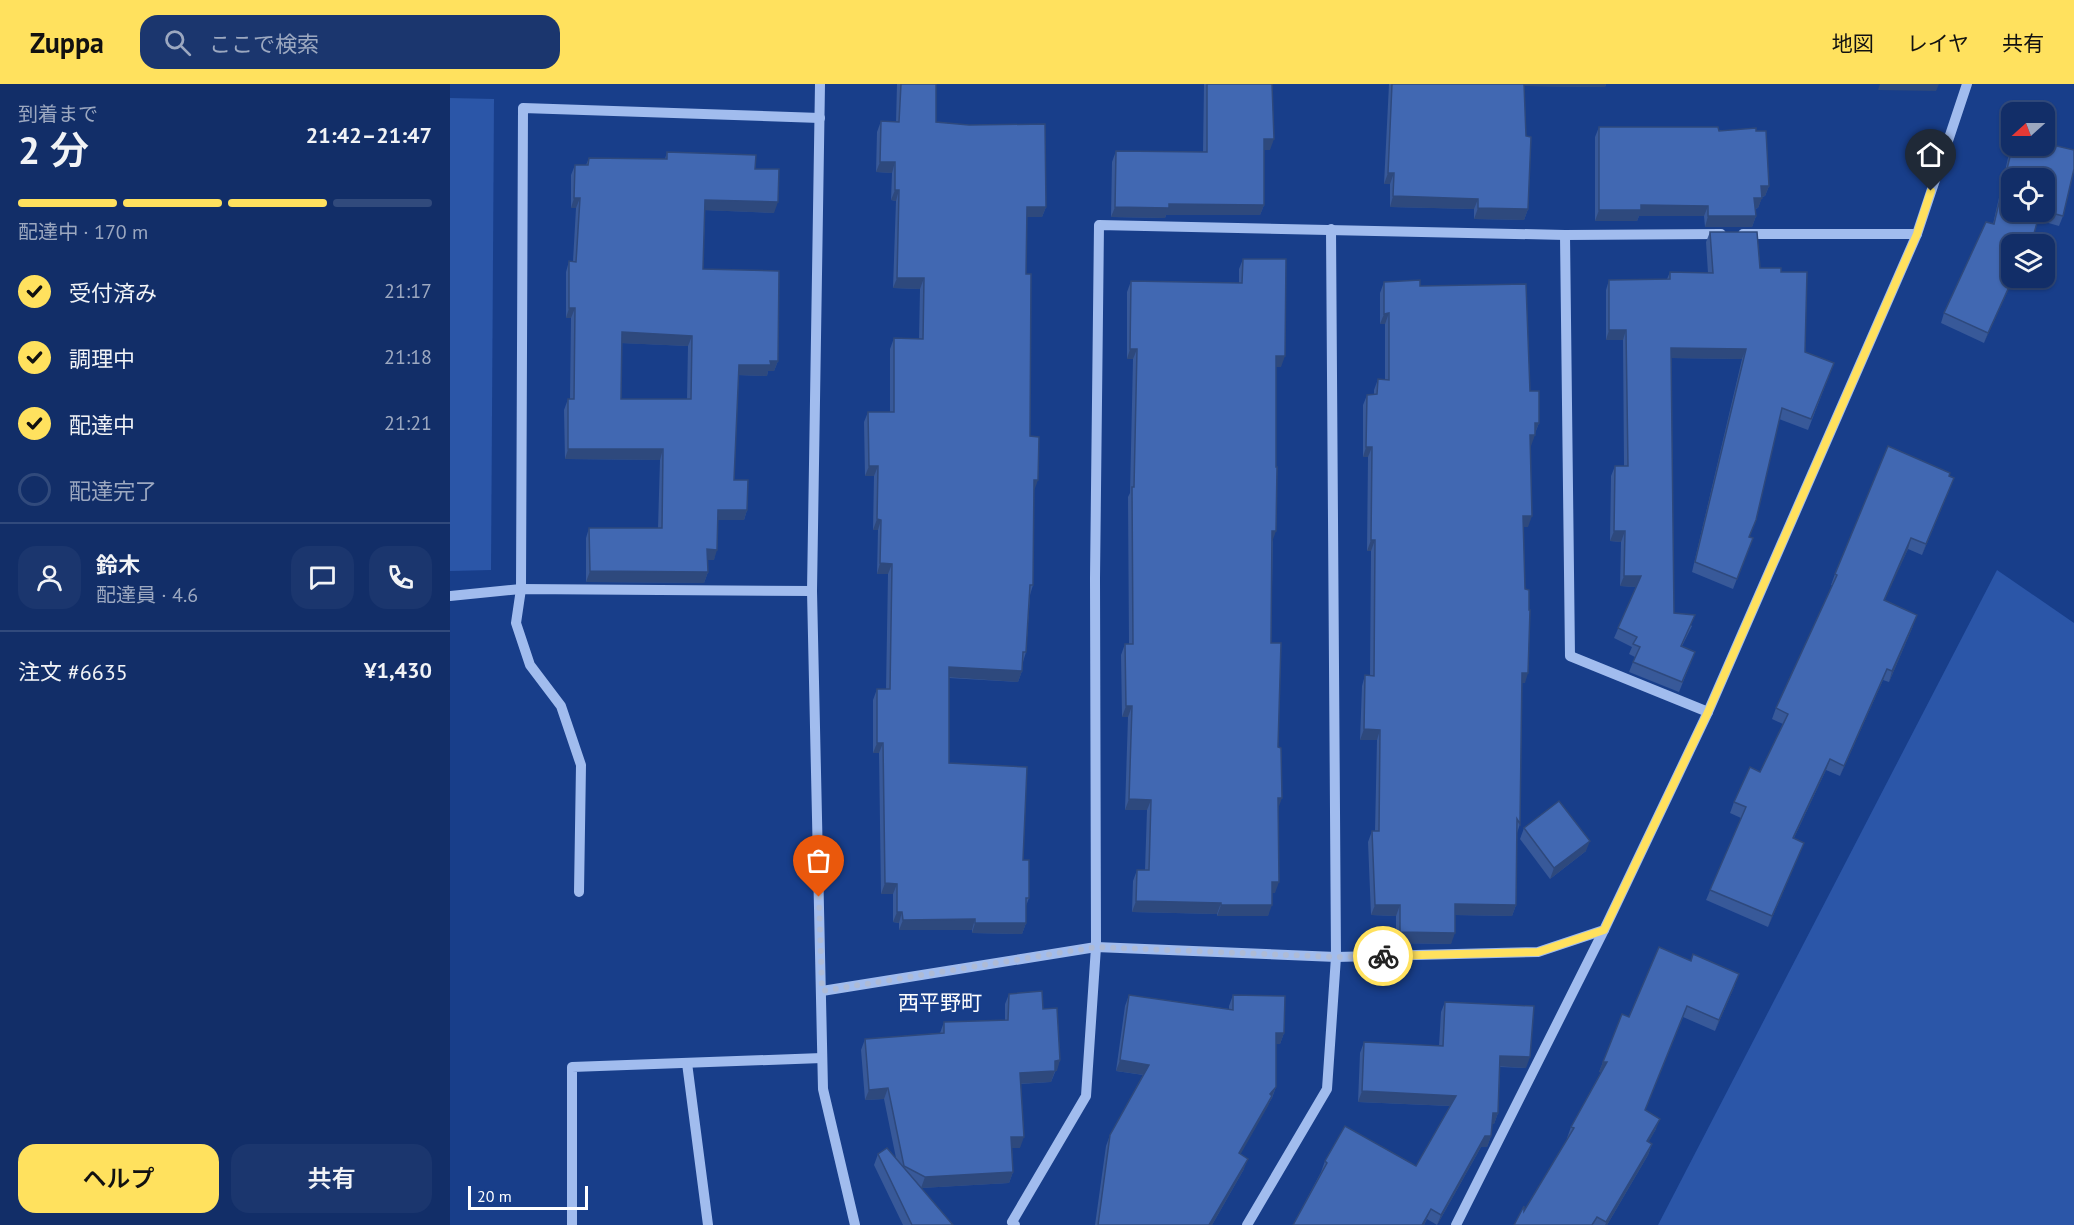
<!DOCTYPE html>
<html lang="ja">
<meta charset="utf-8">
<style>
:root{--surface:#122e68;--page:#1b366e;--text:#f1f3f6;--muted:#9ca8c0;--line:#314a7c;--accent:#ffe15e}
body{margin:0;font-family:"PT Sans","Noto Sans JP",sans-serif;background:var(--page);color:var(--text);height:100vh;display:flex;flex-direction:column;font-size:22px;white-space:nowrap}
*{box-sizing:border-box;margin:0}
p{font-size:20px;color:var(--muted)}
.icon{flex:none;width:33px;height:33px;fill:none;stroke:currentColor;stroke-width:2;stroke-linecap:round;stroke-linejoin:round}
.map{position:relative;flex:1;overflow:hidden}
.drawer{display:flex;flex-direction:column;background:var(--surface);width:450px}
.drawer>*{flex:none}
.needle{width:39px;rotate:249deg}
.buttons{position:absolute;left:1551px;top:18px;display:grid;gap:12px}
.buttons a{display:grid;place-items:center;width:54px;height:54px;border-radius:12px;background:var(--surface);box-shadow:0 2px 4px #0004,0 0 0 2px var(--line);font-size:30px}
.scale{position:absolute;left:18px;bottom:15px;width:120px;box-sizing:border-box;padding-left:6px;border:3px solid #fff;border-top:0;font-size:16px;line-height:21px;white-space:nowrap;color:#fff;-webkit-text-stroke:4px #183e8a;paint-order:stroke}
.pin{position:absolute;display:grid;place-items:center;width:51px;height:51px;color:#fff;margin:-62px -26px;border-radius:50% 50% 50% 0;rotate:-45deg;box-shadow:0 0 6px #0007}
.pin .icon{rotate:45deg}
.courier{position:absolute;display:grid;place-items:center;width:60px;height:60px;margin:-30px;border:4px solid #ffe15e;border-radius:50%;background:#fff;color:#222;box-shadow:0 2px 8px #0007}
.headline em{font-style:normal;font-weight:600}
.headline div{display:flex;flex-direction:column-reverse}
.headline{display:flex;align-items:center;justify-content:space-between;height:102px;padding:0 18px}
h1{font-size:39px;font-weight:600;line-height:45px}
.bar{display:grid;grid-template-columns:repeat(4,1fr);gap:9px 6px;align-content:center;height:72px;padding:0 18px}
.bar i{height:8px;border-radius:4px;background:var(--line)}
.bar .active{background:var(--accent)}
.bar p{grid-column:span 4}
.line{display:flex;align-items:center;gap:15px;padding:0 18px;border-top:2px solid var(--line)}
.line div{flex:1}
.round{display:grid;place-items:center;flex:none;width:63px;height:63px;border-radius:18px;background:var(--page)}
ol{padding:0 18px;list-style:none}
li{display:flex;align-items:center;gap:18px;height:66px}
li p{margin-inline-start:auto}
li .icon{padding:6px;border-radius:50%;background:var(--accent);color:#111;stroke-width:4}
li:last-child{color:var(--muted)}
li i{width:33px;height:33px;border:3px solid var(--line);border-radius:50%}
.button{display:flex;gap:12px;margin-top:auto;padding:12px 18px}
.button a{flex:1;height:69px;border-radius:18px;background:var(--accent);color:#111;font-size:24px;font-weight:600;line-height:69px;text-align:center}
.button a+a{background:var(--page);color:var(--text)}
header{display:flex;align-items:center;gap:36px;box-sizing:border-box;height:84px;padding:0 30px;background:var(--accent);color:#111}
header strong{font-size:28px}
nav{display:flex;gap:33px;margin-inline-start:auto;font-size:21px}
.search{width:420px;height:54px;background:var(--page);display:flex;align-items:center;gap:15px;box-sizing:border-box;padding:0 21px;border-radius:18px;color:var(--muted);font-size:22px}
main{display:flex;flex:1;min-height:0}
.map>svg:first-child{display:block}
</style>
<header>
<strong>Zuppa</strong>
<div class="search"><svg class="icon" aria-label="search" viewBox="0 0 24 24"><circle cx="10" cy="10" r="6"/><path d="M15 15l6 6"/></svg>ここで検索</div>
<nav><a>地図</a><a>レイヤ</a><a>共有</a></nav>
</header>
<main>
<section class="drawer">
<div class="headline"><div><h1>2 分</h1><p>到着まで</p></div><em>21:42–21:47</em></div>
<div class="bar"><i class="active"></i><i class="active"></i><i class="active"></i><i></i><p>配達中 · 170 m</p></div>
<ol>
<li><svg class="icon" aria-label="check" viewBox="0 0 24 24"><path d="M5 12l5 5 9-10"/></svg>受付済み<p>21:17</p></li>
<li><svg class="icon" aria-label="check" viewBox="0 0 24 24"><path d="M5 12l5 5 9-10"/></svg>調理中<p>21:18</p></li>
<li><svg class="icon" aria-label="check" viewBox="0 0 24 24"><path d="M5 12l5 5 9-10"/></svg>配達中<p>21:21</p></li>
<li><i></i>配達完了</li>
</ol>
<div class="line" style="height:108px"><a class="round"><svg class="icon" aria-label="person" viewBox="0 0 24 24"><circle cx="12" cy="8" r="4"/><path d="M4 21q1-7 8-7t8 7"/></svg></a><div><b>鈴木</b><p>配達員 · 4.6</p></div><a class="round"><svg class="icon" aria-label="chat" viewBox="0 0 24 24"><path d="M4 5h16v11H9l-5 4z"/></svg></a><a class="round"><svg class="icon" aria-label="phone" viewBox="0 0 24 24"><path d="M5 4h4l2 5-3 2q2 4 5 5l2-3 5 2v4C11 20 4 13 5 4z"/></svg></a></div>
<div class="line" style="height:78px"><div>注文 #6635</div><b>¥1,430</b></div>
<div class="button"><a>ヘルプ</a><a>共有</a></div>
</section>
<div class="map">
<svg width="1624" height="1141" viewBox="0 0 1624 1141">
<rect width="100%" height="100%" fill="#183e8a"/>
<g fill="#2b56a8">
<polygon points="0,14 44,15 41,486 0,487"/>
<polygon points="1547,486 1624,539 1624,1141 1208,1141"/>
</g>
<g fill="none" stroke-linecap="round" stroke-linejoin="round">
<g stroke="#a1bcee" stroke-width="10">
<polyline points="370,0 362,507 373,1005 405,1141"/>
<polyline points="1293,150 1467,150"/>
<polyline points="1115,151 1120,572 1258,628"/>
<polyline points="0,512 71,505 362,507"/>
<polyline points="129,808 131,681 111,622 80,581 66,539 71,505 73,24 370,34"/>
<polyline points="372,907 646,863 886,873 1088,868 1154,846 1258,628 1467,150 1517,0"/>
<polyline points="237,979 258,1141"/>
<polyline points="122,1141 122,983 372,974"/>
<polyline points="565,1141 562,1138 636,1012 646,863 645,495 649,141 1115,151 1271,150"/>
<polyline points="797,1141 877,1005 886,873 881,145"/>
<polyline points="1006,1141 1154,846"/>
</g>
</g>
<g fill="#385999" fill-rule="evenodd">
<polygon points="447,0 486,0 486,38 596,123 592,133 576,133 576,190 580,352 584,407 583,501 580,511 576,568 573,578 572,587 568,598 499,594 499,679 573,776 579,814 576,822 576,839 572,850 522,849 522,846 449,846 449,839 443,838 443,810 431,810 429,669 423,669 423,616 427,605 436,605 438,490 427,490 428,446 423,446 424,392 415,392 414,338 418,328 440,328 440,265 444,254 469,255 470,205 443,204 446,117 441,116 442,89 426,88 427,48 431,37 446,38"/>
<polygon points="754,0 822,0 820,66 814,66 814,121 810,131 716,131 715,134 661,133 662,78 666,67 753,68"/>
<polygon points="939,0 1156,0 1155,3 1074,2 1078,125 1074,136 1024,135 1024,125 940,123 940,100 934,100"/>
<polygon points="1149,43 1306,47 1319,102 1315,112 1312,113 1308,124 1305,125 1306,132 1302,143 1255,143 1254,132 1189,132 1187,137 1145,137 1145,53"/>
<path d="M1584,62H1594L1613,132L1609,142L1588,136L1562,160V194L1534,259L1491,239L1494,229L1543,140L1558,74L1562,64L1582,68ZM1562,94L1594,128H1562Z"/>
<path d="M217,68L305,85L324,129L255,126L253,185L328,277L324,287H318L317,292L288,291L284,396L297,426L294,436H268L264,476H257L258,488L254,499L136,498V454L139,444H208L210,376L115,375L114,326L118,315H120L121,234H116V188L119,177H123L126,124H121V91L125,81H136L139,74L215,75ZM172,259L238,262L237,315H171Z"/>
<polygon points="1260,148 1310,184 1331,188 1355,268 1384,279 1358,346 1329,335 1299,453 1299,464 1283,505 1242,488 1292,275 1221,274 1224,529 1242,542 1232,562 1241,578 1229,608 1179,588 1185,573 1179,570 1182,563 1164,554 1186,503 1170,502 1171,458 1160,457 1161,392 1165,382 1174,382 1173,256 1156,256 1156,206 1159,196 1217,195 1220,188 1258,189 1256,158"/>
<polygon points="793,175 831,283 826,283 821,559 828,663 828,725 825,809 822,809 818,832 767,832 767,830 682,828 683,797 687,786 695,786 697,726 675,726 678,633 672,633 671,571 675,560 679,560 678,413 680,409 683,275 677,275 677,208 681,197 789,199 789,185"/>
<polygon points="934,198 970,202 1080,307 1089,339 1080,362 1078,443 1073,443 1075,599 1072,599 1070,740 1067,749 1066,821 1062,832 1005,831 1001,860 946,859 946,832 921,831 918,758 922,747 925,747 927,656 910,656 912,602 915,591 920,592 921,467 917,467 918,373 913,373 913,321 917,311 924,310 924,306 928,295 935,296 935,240 930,240 930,209"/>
<polygon points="1500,404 1472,471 1458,465 1434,516 1463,542 1439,598 1433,596 1390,692 1376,686 1344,754 1354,759 1318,843 1256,816 1291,734 1280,729 1284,718 1310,688 1333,640 1322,635 1326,624 1383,501 1381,501 1385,490"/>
<polygon points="1074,744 1136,767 1100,795 1070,755"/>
<polygon points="1285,901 1265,947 1233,933 1195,1026 1206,1045 1198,1058 1202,1060 1198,1071 1157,1141 1064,1141 1074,1127 1118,1054 1117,1054 1121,1043 1151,988 1149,988 1153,978 1179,933"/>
<polygon points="559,910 593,925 610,976 601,998 571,1000 570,1064 562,1064 563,1088 559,1099 471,1104 503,1141 453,1141 424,1081 428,1070 446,1074 434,1015 415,1016 411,966 415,955 490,949 494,938 555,936 555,920"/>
<polygon points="679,911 779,925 779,922 783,911 834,949 830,960 826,960 826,1003 822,1014 790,1070 794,1085 762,1141 645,1141 656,1062 660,1051 693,991 666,987 675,922"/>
<polygon points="995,918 1076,984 1050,983 1048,1029 1044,1040 1042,1040 1041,1052 1037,1063 1031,1063 987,1141 977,1135 974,1141 843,1141 871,1088 875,1077 966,1082 1000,1022 908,1018 910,969 914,958 989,962 991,928"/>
</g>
<g fill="#2e497d">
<polygon points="1071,0 1156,0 1155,3 1070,2"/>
<polygon points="1430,0 1489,0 1486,7 1428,6"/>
<polygon points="814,55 824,55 820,66 810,66"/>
<polygon points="430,78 445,78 442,89 426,88"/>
<polygon points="938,89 944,89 940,100 934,100"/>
<polygon points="1311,102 1319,102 1315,112 1308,113"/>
<polygon points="445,106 449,106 446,117 441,116"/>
<polygon points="943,112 1028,115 1024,125 940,123"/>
<polygon points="124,114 130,114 126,124 121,124"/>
<polygon points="1304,114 1312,114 1308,124 1300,125"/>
<polygon points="255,116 328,118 324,129 251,126"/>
<polygon points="719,120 814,121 810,131 716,131 715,134 661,133 665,123"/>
<polygon points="1191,121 1258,122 1254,132 1189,132 1187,137 1145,137 1149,126"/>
<polygon points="577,123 596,123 592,133 573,133"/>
<polygon points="1028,124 1078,125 1074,136 1024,135"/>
<polygon points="1258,132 1306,132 1302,143 1255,143"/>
<polygon points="447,194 474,194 470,205 443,204"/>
<polygon points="1563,194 1564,194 1534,259 1538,249"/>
<polygon points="119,224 125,224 121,234 116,234"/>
<polygon points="939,229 935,240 930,240 934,230"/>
<polygon points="1159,246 1176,246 1173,256 1156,256"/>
<polygon points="172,248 242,252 238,262 168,259"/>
<polygon points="1221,264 1296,265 1292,275 1217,274"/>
<polygon points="680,265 687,265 683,275 677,275"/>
<polygon points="826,272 835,272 831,283 822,283"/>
<polygon points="320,277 328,277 324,287 318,287 317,292 285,291 289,281"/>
<polygon points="1085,339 1089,339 1085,349 1081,349"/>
<polygon points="1080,351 1085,351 1081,362 1076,362"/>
<polygon points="916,363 922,363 918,373 913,373"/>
<polygon points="118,365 213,365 210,376 115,375"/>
<polygon points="419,382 428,382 424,392 415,392"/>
<polygon points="1504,394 1500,404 1472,471 1476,460"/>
<polygon points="584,396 588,396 584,407"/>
<polygon points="268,426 297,426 294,436 264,436"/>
<polygon points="1073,432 1082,432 1078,443 1069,443"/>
<polygon points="427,435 431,436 428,446 423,446"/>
<polygon points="822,447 826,447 822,458"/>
<polygon points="1164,447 1175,447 1171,458 1160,457"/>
<polygon points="1461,454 1458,465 1430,527 1434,516"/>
<polygon points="921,456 925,456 921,467 917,467"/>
<polygon points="257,465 267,466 264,476 254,476"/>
<polygon points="430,479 442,480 438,490 427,490"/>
<polygon points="140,487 258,488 254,499 136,498"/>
<polygon points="1174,492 1191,492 1187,503 1170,502"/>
<polygon points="1467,531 1463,542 1439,598 1442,587"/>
<polygon points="499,583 572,587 568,598 496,593"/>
<polygon points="1437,585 1433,596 1390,692 1394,682"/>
<polygon points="1072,589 1078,589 1075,599 1068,599"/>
<polygon points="676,622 682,622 678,633 672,633"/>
<polygon points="914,645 930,646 927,656 910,656"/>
<polygon points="427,659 433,659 429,669 423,669"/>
<polygon points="1380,675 1376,686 1339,764 1343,754"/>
<polygon points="828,714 832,714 828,725"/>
<polygon points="679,715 701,716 697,726 675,726"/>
<polygon points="1140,757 1136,767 1100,795 1104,784"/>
<polygon points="1354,759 1350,769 1318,843 1322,832"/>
<polygon points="822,798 829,798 825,809 818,809"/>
<polygon points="435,799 447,800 443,810 431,810"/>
<polygon points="686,817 771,819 767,830 682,828"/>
<polygon points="1005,820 1066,821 1062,832 1001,831"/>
<polygon points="771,821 822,821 818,832 767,832"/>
<polygon points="925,821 950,821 946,832 921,831"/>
<polygon points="447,828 452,828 449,839 443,838"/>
<polygon points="525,835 522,846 449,846 453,836"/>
<polygon points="525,839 576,839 572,850 522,849"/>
<polygon points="950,848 1005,849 1001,860 946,859"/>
<polygon points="1289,890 1285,901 1265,947 1269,936"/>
<polygon points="826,949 834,949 830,960 822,960"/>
<polygon points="1050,972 1080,973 1076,984 1046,982"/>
<polygon points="610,976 607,987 604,987 605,987 601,998 566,1000 570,989 605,977"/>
<polygon points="670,976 699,981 695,991 666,987"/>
<polygon points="1153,978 1157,978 1153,989 1149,988"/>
<polygon points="826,1003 818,1022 785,1080 789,1069 820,1010"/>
<polygon points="438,1004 434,1015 415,1016 419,1006"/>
<polygon points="912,1007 1006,1012 1002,1022 908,1018"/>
<polygon points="1043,1029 1048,1029 1044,1040 1039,1040"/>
<polygon points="1210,1035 1206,1045 1193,1068 1197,1057"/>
<polygon points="1035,1052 1041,1052 1037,1063 1031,1063 987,1141 991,1131"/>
<polygon points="561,1053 574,1053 570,1064 557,1064"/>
<polygon points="1202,1060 1198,1071 1157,1141 1155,1141"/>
<polygon points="798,1075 794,1085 762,1141 759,1141"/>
<polygon points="563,1088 559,1099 471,1104 475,1093"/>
<polygon points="981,1125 974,1141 972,1141"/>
</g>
<g fill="#4168b2" stroke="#2e497d" stroke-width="1.5" fill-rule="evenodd">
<polygon points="451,0 486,0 486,38 519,41 595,40 596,123 577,123 576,190 581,190 580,352 589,353 588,396 584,396 583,501 580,501 576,568 573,568 572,587 499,583 499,679 577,683 573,776 579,776 579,814 576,814 576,839 525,839 525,835 453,836 452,828 447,828 447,800 435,799 433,659 427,659 427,605 440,605 442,480 430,479 431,436 427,435 428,382 419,382 418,328 444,328 444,254 473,255 474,194 447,194 449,106 445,106 445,78 430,78 431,37 449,38"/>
<polygon points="757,0 822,0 824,55 814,55 814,121 719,120 719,124 665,123 666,67 757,68"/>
<polygon points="942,0 1074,0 1076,52 1081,53 1078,125 1028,124 1028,115 943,112 944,89 938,89"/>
<polygon points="1149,43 1268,43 1269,47 1306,44 1306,47 1316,47 1319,102 1311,102 1312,114 1304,114 1306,132 1258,132 1258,122 1191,121 1191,126 1149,126"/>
<polygon points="1594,59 1624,66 1624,85 1613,132 1594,127 1594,94 1562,94 1562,128 1590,128 1581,160 1562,160 1562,194 1563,194 1538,249 1494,229 1536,138 1544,140 1562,64 1583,69 1585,62 1594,62"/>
<path d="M217,68L306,71L305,85H329L328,118L255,116L253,185L329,187L328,277H320L321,281H289L284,396H298L297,426H268L267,466L257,465L258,488L140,487L139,444H212L213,365H118V315H124L125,224H119V177L126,178L130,114H124L125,81H138L139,74L217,75ZM172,248L242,252L241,315H171Z"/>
<polygon points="1260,148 1307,148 1310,184 1331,184 1331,188 1357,188 1355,268 1384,279 1361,335 1332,324 1306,436 1299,453 1303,454 1287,495 1245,478 1296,265 1221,264 1224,529 1245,531 1231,562 1245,568 1232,598 1183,578 1190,563 1183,560 1187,553 1168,544 1191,492 1174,492 1175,447 1164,447 1165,382 1178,382 1176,246 1159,246 1159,196 1220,195 1220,188 1263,189"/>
<polygon points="793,175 836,175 835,272 826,272 826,383 827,383 826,447 822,447 821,559 831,559 828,663 831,664 832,714 828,714 829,798 822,798 822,821 771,821 771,819 686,817 687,786 699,786 701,716 679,715 682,622 676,622 675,560 683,560 682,403 684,403 687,265 680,265 681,197 792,199"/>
<polygon points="970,196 970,202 1076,200 1080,307 1089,307 1089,339 1085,339 1085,351 1080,351 1082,432 1073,432 1075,505 1079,506 1079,526 1080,526 1078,589 1072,589 1070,740 1067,735 1066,821 1005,820 1005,849 950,848 950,821 925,821 922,747 929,747 930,646 914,645 915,591 924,592 925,456 921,456 922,363 916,363 917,311 927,310 928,295 939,296 939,229 934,230 934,198"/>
<polygon points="1438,362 1500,389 1499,392 1504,394 1476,460 1461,454 1434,516 1467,531 1442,587 1437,585 1394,682 1380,675 1343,754 1354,759 1322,832 1260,806 1296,723 1284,718 1300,683 1310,688 1338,630 1326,624 1387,491 1385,490"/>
<polygon points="1109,717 1140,757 1104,784 1074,744"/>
<polygon points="1209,863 1241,877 1243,870 1289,890 1269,936 1237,922 1195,1026 1210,1035 1197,1057 1202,1060 1156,1138 1147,1133 1142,1141 1064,1141 1074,1122 1074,1127 1124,1044 1121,1043 1157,978 1153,978 1172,930 1179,933"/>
<polygon points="592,907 593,925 607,924 610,976 605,977 605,987 570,989 574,1053 561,1053 563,1088 475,1093 454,1082 438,1004 419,1006 415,955 494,949 494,938 558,936 559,910"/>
<polygon points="679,911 783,926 783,911 835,912 834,949 826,949 826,1003 820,1010 822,1012 789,1069 798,1075 759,1141 648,1141 660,1051 699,981 670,976"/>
<polygon points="995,918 1084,922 1080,973 1050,972 1048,1029 1043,1029 1041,1052 1035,1052 991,1131 981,1125 972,1141 843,1141 877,1079 875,1077 895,1042 966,1082 1006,1012 912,1007 914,958 993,962"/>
<polygon points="437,1064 503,1141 462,1141 428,1070"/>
</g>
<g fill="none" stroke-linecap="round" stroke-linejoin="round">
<polyline stroke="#aebbd6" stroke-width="6" stroke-dasharray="0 10.8" points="369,813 372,907 646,863 886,873 933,872"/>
<polyline stroke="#ffe15e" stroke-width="8" points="933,872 1088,868 1154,846 1258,628 1467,150 1481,107"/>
</g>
<g text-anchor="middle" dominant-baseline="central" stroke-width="4.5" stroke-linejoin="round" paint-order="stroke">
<g font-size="21" fill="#fff" stroke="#183e8a">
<text x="490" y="918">西平野町</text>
</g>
</g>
</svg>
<div class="buttons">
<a><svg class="needle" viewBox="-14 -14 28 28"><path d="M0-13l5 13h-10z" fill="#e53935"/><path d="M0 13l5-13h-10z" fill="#9ca8c0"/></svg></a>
<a><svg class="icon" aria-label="locate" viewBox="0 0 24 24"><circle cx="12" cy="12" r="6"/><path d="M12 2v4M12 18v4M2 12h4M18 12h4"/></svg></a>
<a><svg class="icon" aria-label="layers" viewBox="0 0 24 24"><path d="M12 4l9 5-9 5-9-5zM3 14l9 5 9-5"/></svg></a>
</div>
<div class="scale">20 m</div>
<div class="pin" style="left:369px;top:813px;background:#ea580c"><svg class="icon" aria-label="bag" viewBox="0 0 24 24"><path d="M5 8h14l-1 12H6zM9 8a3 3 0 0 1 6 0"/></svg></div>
<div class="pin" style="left:1481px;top:107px;background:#1f2937"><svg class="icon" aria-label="home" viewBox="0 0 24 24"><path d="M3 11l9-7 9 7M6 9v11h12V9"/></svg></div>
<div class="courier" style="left:933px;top:872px"><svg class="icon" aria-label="bike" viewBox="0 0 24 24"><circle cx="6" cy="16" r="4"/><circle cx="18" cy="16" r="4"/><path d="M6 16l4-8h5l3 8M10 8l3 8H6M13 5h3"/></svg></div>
</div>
</main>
